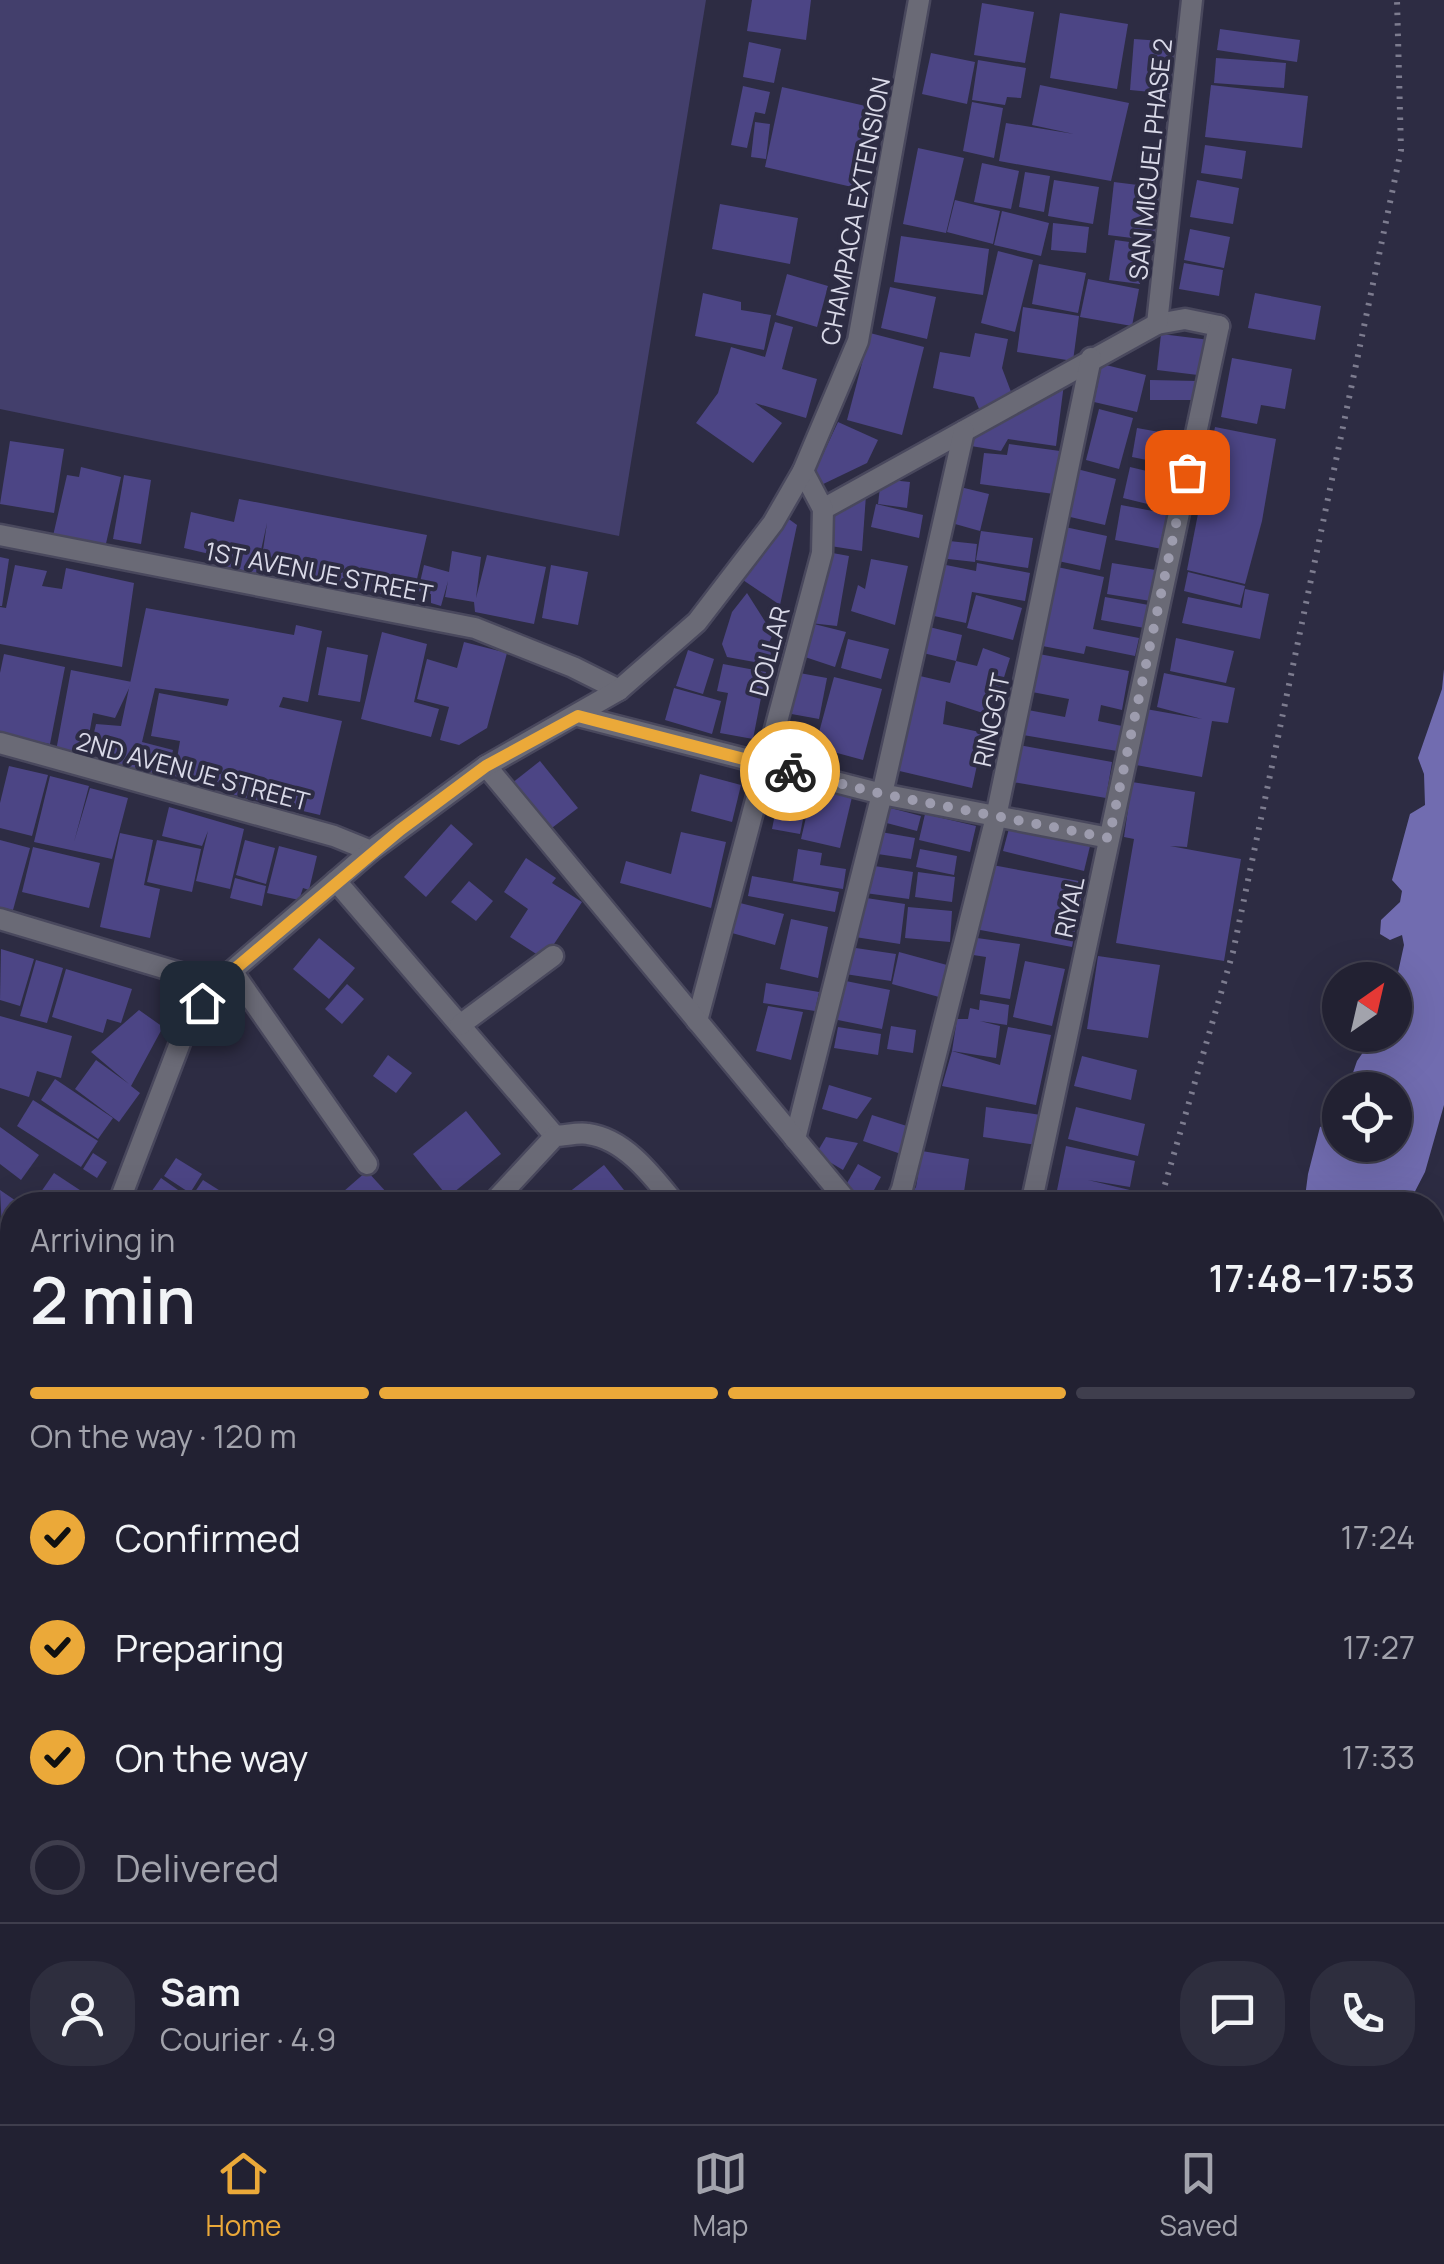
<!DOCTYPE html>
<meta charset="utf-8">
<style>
:root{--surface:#222132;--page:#2e2e3e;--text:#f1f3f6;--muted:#a2a3ac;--line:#3f3e4d;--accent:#eba939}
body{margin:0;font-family:Manrope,sans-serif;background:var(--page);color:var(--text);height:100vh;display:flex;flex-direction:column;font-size:38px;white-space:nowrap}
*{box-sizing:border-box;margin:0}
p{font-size:32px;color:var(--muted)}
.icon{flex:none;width:55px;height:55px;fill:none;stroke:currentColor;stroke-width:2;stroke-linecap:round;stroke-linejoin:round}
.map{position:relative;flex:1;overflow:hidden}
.drawer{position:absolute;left:0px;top:1192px;width:1445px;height:932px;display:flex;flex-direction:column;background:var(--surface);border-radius:40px 40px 0 0;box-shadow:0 10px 40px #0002,0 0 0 2px var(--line)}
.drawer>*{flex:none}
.needle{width:65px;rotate:34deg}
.buttons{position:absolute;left:1322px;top:962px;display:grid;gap:20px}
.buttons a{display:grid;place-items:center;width:90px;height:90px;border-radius:50%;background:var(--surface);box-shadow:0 10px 40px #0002,0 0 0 2px var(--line);font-size:50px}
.pin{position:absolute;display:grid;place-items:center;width:85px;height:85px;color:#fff;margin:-42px;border-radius:20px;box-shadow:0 5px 15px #0006}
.courier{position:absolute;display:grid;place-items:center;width:100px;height:100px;margin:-50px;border:8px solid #eba939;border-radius:50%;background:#fff;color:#222;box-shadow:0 2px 12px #0007}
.head em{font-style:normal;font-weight:600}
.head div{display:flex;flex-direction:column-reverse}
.head{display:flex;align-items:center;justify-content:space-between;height:170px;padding:0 30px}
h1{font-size:65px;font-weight:600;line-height:75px}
.bar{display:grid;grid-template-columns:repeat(4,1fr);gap:15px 10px;align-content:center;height:120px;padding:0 30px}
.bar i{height:12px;border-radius:8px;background:var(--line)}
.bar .selected{background:var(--accent)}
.bar p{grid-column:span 4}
.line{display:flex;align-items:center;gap:25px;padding:0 30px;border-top:2px solid var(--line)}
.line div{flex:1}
.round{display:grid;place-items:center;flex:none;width:105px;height:105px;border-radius:40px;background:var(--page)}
ol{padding:0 30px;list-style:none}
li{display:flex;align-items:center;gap:30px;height:110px}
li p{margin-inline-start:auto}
li .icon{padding:10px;border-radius:50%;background:var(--accent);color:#111;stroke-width:4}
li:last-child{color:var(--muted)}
li i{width:55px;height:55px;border:5px solid var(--line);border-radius:50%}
.dock{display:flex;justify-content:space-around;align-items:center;height:140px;border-top:2px solid var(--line);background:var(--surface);font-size:28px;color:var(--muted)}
.dock a{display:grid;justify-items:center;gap:5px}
.dock .selected{color:var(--accent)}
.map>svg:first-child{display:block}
</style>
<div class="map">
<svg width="1444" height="2124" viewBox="0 0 1444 2124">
<rect width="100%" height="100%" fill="#2d2c43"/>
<polygon fill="#433f6c" points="0,0 706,0 619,536 0,409"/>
<g fill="#716cb0">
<polygon points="1444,669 1444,1105 1425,1172 1408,1205 1304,1205 1308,1174 1320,1127 1332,1122 1340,1108 1340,1145 1395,1145 1395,1090 1347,1090 1357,1061 1375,1035 1395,1035 1395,986 1404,945 1402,935 1390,940 1380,934 1381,920 1400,902 1402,891 1392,880 1410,814 1425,805 1424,774 1418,758 1442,689"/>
<polygon points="683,2113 683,2112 848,2113 833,2124 672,2124"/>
</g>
<g fill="#4c4585">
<polygon points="752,0 811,0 806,40 747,31"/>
<polygon points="982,3 1034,12 1025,63 974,55"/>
<polygon points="1060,13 1128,24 1117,89 1050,78"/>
<polygon points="1220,29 1300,40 1297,62 1217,50"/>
<polygon points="1134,39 1176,42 1172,94 1130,90"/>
<polygon points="749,42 781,49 774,83 743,77"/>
<polygon points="931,53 975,62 967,104 922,94"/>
<polygon points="1216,58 1286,63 1284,88 1214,83"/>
<polygon points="978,60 1026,68 1021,98 1007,97 1005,105 972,100"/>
<polygon points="1040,85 1129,103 1111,181 999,161 1006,123 1074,134 1032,125"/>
<polygon points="1211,85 1308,96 1302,148 1205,137"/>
<polygon points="743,86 770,92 765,114 755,112 747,148 731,145"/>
<polygon points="782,87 870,107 852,187 765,167"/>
<polygon points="972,102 1003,108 994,158 963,151"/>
<polygon points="755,122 770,124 766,159 751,157"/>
<polygon points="1205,145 1246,151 1242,179 1201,173"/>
<polygon points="918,148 964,158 946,233 903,224"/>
<polygon points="982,163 1019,171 1011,209 974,202"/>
<polygon points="1025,172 1050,176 1044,212 1019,207"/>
<polygon points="1054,180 1099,187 1093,224 1048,216"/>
<polygon points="1197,180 1239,188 1233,224 1190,217"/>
<polygon points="1114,182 1162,188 1156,241 1108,235"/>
<polygon points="955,200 1000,211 993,244 947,232"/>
<polygon points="720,204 798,218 790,264 712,249"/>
<polygon points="1002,211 1049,223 1041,256 994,245"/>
<polygon points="1053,223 1089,227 1086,253 1051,250"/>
<polygon points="1190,229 1230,237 1224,268 1184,260"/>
<polygon points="901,236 989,249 983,295 894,282"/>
<polygon points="1115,240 1144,244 1140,284 1109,280"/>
<polygon points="998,251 1033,260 1015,332 981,323"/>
<polygon points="1184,263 1223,270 1219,296 1179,289"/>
<polygon points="1039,264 1086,273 1078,313 1032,304"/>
<polygon points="787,274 828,286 817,327 776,315"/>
<polygon points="1088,279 1139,289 1132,326 1080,317"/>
<polygon points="890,287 936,297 927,339 881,328"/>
<polygon points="703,293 741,302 741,310 771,315 764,350 695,336"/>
<polygon points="1255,293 1321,306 1315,340 1248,328"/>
<polygon points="1023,307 1079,316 1073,361 1017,352"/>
<polygon points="775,322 793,327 782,369 817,379 806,418 755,403 782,423 753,463 696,423 718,393 731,347 765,357"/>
<polygon points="870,333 924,347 902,435 847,420"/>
<polygon points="975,333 1008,339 1002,368 1013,397 980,411 974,397 933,388 940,352 970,357"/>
<polygon points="1161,334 1210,340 1206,376 1157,370"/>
<polygon points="1232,358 1292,369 1285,409 1261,405 1257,424 1221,417"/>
<polygon points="1102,364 1146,375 1137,412 1094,402"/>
<polygon points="1150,380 1198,381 1198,400 1150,400"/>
<polygon points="1064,384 1056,446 1008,439 1001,451 965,445 971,432"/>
<polygon points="1099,409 1133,418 1119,469 1086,460"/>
<polygon points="838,422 878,440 867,463 817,487 817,467"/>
<polygon points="1215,427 1276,439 1262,521 1245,584 1187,570"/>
<polygon points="1137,428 1187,437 1181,467 1132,457"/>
<polygon points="10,441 64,449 54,513 0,504"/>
<polygon points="1009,444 1060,451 1054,494 980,484 984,453 1007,455"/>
<polygon points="81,467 121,477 105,548 53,536 67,475 79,477"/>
<polygon points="1130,467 1176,478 1168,509 1123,498"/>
<polygon points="1077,469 1116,479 1105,525 1066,516"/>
<polygon points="124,475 151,480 141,544 113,539"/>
<polygon points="881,479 910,482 907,508 878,504"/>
<polygon points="956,486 989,494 980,531 948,522"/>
<polygon points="866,495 862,551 824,545 831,510"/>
<polygon points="239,499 427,535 412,601 313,579 315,574 261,564 267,523 256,573 220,565 218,556 184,548 191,512 234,522"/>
<polygon points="876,504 923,515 919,538 871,527"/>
<polygon points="1121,505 1169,514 1162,549 1115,540"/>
<polygon points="786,517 797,525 780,605 740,578"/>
<polygon points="1065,527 1107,536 1100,570 1058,561"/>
<polygon points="981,531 1033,538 1028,568 976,560"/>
<polygon points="940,540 977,544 975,562 939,558"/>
<polygon points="452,551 481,557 476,598 487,555 546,567 534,624 475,612 474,602 445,597 448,581 441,606 431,603 431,594 418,591 424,565 449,572"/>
<polygon points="827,552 849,556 837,626 810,623 846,632 835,667 799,655"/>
<polygon points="0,557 9,559 2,606 0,606"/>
<polygon points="871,559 908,566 895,625 851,611 858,585 865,589"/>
<polygon points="936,563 976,571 977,563 1030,573 1025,601 972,592 966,623 925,614"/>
<polygon points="1112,563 1162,571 1157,602 1107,594"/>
<polygon points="15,565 47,571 42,586 62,589 66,568 134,583 122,667 0,644 0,607 6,608"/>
<polygon points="551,565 588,572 578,625 542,618"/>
<polygon points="1048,565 1104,577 1093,629 1139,638 1135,656 1086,646 1084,654 1032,644"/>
<polygon points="1188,572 1245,586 1240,605 1184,591"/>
<polygon points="1245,589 1269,594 1260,639 1182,623 1188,597 1242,608"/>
<polygon points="747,593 773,634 768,645 771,654 765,664 727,657 722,644 732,612"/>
<polygon points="976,595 1022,608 1013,640 967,628"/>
<polygon points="1105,597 1154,606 1150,629 1101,620"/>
<polygon points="146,608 294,635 296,625 322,631 308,702 283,697 279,707 342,721 320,815 235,795 212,783 174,776 180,741 151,736 159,693 227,706 229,699 155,688 142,742 173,750 166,781 112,768 116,754 90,750 96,724 121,726"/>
<polygon points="925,626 962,635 956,661 919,652"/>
<polygon points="382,632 427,644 414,702 439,709 431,737 361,719"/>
<polygon points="1176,638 1234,651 1226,683 1170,671"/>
<polygon points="848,639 889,649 881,679 841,668"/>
<polygon points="464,642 507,653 487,728 459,745 440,740 449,707 417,699 427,659 457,668"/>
<polygon points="327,647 368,655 360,702 318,695"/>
<polygon points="983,648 1010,658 992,716 946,701 943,724 984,733 972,788 891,769 906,701 914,704 920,676 950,683 956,661 977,666"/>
<polygon points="688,650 714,659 703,694 676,686"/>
<polygon points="4,654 65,667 50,744 0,734 0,673"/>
<polygon points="1039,654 1129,671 1122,710 1101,705 1098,721 1122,726 1117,751 1023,735 1028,710 1065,717 1069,699 1032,692"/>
<polygon points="723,664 766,672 753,739 720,733 728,693 717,691"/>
<polygon points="71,670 132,682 115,718 93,713 85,757 56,751"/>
<polygon points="794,672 827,678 819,719 786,713"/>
<polygon points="1164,673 1235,688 1228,723 1212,721 1202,777 1136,765 1146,709 1202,719 1157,707"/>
<polygon points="834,677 882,689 863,760 815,747"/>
<polygon points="674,688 721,701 712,734 665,720"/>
<polygon points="777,720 812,726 806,760 771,754"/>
<polygon points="1013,744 1112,762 1106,798 1007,781"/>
<polygon points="540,761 578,808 544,834 507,787"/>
<polygon points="9,766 48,775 32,836 0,828 0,803"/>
<polygon points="700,774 741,785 732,822 691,811"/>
<polygon points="50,776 89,786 74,842 90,788 128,798 112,859 34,842"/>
<polygon points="1132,782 1195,792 1187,847 1170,846 1241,859 1224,961 1116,943 1134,839 1124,837"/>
<polygon points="781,784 809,790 800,834 772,829"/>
<polygon points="813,787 852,797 840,848 801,839"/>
<polygon points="883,806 921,816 917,831 879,821"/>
<polygon points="169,807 244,829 230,889 196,881 208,831 202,846 162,836"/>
<polygon points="925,814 976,826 970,852 919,840"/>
<polygon points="1011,821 1091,842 1084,871 1003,851"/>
<polygon points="451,824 473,844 426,897 404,877"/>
<polygon points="875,831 915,838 911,859 871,853"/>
<polygon points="681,832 726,842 711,908 620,883 626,861 671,874"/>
<polygon points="120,833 153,840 144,885 160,889 150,938 100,927"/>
<polygon points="0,840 30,848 13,910 0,907"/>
<polygon points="157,840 201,849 192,892 147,882"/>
<polygon points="245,840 275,848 266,884 236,875"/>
<polygon points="279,846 317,856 309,890 303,888 299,900 267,893"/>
<polygon points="33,847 100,863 89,908 22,892"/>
<polygon points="798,849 822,853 820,865 846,869 843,889 793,881"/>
<polygon points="920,849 957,856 954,875 916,867"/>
<polygon points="526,858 556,878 552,883 582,902 544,959 510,937 528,909 504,892"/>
<polygon points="987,864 1084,882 1072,947 975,929"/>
<polygon points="868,865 913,872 909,899 865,893"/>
<polygon points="918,872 955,877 952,902 915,897"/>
<polygon points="752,876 839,892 835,912 748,896"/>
<polygon points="235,878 266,886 262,906 230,898"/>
<polygon points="469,881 493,901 476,921 451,902"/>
<polygon points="860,897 905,904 900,944 855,937"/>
<polygon points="740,903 784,914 775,945 732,933"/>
<polygon points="908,907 952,911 950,942 905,938"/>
<polygon points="791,919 828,927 818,978 780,969"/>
<polygon points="970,937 1020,944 1010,999 980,994 986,957 967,954"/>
<polygon points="319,938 355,968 329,999 293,969"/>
<polygon points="849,947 896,954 891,981 845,974"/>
<polygon points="1,949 34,959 20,1006 0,1000"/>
<polygon points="899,952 947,965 939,997 892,984"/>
<polygon points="1098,956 1160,965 1148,1038 1087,1029"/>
<polygon points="36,960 63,968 47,1023 20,1016"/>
<polygon points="1025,961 1065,969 1052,1026 1013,1017"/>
<polygon points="66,969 132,989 121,1023 107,1019 103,1033 52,1017"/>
<polygon points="841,980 890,990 882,1029 833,1019"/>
<polygon points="766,983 819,992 815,1011 763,1003"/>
<polygon points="347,984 364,999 342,1024 325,1009"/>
<polygon points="980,1000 1009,1005 1007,1025 980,1021 1000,1026 996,1058 952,1051 957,1019 968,1019 970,1008 979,1010"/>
<polygon points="768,1006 803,1012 791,1060 756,1051"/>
<polygon points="139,1010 163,1027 131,1086 140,1093 119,1122 75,1089 96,1060 129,1084 91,1052"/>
<polygon points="0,1016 72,1036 61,1078 37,1071 29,1097 0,1088"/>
<polygon points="891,1026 916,1030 913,1053 887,1049"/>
<polygon points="838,1027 881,1034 878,1055 834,1048"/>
<polygon points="1008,1027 1051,1035 1036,1105 942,1086 952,1051 1000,1065"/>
<polygon points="388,1055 412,1073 396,1093 373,1076"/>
<polygon points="1082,1056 1137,1070 1131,1100 1074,1086"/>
<polygon points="55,1079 113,1118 98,1139 41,1100"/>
<polygon points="829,1085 872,1098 857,1119 822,1109"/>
<polygon points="33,1100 98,1141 81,1167 17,1126"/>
<polygon points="986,1107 1041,1115 1037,1145 983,1137"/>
<polygon points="1076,1107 1145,1124 1138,1156 1068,1139"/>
<polygon points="466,1111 501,1154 448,1197 413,1154"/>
<polygon points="872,1115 910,1127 901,1154 863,1141"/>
<polygon points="0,1127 39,1155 21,1180 0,1164"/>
<polygon points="826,1137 858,1143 843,1170 816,1154"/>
<polygon points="1066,1146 1135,1161 1130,1187 1088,1180 1138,1192 1135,1205 1054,1205"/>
<polygon points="922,1151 969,1159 962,1205 913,1205 907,1201 916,1187"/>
<polygon points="93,1153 107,1162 97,1178 83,1169"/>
<polygon points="176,1158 202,1174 190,1193 164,1176"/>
<polygon points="858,1164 881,1177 867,1203 843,1190"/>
<polygon points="604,1165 636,1205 563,1205 559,1200"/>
<polygon points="367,1171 398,1205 328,1205"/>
<polygon points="54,1173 95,1200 92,1205 32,1205"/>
<polygon points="161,1178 188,1197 183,1205 142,1205"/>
<polygon points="203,1180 222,1192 213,1205 186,1205"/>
<polygon points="0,1190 22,1205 12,1205 12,1235 3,1250"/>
<polygon points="12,1267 12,1322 8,1326 0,1316 0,1278"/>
<polygon points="0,1393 12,1407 12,1448 7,1453 0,1446"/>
<polygon points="0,1452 6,1459 10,1456 12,1459 12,1515 5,1522 0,1517"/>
<polygon points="1432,1527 1444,1535 1444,1553 1432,1570"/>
<polygon points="3,1547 12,1554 12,1577 4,1588 0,1586"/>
<polygon points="12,1589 12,1622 0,1613 0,1606"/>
<polygon points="0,1616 12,1625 12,1654 0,1646"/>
<polygon points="0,1648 12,1657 12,1668 6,1678 11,1682 0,1699"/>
<polygon points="6,1739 12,1743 12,1827 0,1819 0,1749"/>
<polygon points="1,1892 12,1899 12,1939 0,1958"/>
<polygon points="7,1960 12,1964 12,2009 3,2023 0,2021 0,1971"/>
<polygon points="12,2015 12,2060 5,2071 0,2067 0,2033"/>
<polygon points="179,2112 219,2112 218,2124 179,2122"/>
<polygon points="339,2112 373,2112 389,2124 331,2124"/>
<polygon points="400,2112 437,2112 430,2124 395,2124 393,2122"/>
</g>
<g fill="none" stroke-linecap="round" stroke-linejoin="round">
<defs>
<g id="service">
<polyline points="823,509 1157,324 1185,319 1219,326"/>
<polyline points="578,716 882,794 1109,838"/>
<polyline points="232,971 367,1164"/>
<polyline points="697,1021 822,553 823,509 803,471"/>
<polyline points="795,1139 882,794 964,431"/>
<polyline points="895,1205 902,1189 996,817 1091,358"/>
<polyline points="0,1546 12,1530"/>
<polyline points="0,1742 12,1716"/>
<polyline points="223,2124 223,2112"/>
<polyline points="472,2124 482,2112"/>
</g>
<g id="minor">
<polyline points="1157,324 1192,0"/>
<polyline points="0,535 475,628 573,667 619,690"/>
<polyline points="0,743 334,836 371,851"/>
<polyline points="486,766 850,1205"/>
<polyline points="336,881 555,1136"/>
<polyline points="0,919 217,984"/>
<polyline points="460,1025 553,956"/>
<polyline points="118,1205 188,1022 217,984 371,851 486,766 619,690 697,622 773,523 803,471 858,341 919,0"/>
<path d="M491,1205L555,1136C565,1136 578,1132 588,1134C626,1139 654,1178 676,1205"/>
<polyline points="1031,1205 1219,326"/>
<polyline points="0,1362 12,1351"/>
<polyline points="0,1856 12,1863"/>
</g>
</defs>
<use href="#service" stroke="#49485d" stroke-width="25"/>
<use href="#minor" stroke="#49485d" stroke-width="25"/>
<g stroke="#7d7c8f" stroke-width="6" stroke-dasharray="2.5 8" stroke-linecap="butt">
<polyline points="1159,1205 1233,952 1401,150 1397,0"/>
<polyline points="625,2124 635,2112"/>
</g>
<use href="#service" stroke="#6a6a76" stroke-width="20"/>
<use href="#minor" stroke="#6a6a76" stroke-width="20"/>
</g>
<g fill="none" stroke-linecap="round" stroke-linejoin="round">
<polyline stroke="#9d9cae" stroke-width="10" stroke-dasharray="0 18" points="790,771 882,794 1109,838 1187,472"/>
<polyline stroke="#eba939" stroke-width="12" points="202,1003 217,984 400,830 486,766 578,716 790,771"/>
</g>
<g text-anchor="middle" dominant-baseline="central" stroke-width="8" stroke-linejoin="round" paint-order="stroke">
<g font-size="25" fill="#d9d9e8" stroke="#2d2c43">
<text transform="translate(1150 159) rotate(-84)">SAN MIGUEL PHASE 2</text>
<text transform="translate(855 211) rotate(-79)">CHAMPACA EXTENSION</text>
<text transform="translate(319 572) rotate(11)">1ST AVENUE STREET</text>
<text transform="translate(769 651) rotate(-75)">DOLLAR</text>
<text transform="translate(991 720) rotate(-78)">RINGGIT</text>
<text transform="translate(193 771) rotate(15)">2ND AVENUE STREET</text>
<text transform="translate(1069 907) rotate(-78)">RIYAL</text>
</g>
</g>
</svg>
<div class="buttons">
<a><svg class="needle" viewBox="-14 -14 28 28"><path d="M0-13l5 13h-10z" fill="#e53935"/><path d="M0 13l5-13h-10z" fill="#a2a3ac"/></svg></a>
<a><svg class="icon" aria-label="locate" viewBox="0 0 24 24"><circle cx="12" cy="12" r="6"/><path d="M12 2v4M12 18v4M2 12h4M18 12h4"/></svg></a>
</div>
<div class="pin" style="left:1187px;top:472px;background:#ea580c"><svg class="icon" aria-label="bag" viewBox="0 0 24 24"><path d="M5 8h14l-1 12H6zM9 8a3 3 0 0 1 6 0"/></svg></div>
<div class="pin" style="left:202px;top:1003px;background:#1f2937"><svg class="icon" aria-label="home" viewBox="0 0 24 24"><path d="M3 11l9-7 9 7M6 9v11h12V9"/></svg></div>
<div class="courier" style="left:790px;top:771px"><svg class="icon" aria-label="bike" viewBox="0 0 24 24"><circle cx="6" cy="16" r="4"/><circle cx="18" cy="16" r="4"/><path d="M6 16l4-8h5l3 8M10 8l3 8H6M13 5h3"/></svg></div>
<section class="drawer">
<div class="head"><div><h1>2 min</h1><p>Arriving in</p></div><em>17:48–17:53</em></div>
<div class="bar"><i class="selected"></i><i class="selected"></i><i class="selected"></i><i></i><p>On the way · 120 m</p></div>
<ol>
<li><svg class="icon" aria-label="check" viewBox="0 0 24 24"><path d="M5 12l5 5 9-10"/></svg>Confirmed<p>17:24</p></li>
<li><svg class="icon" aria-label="check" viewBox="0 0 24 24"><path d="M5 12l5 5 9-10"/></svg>Preparing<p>17:27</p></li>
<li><svg class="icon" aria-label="check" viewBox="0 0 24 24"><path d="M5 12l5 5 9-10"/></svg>On the way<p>17:33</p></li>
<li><i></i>Delivered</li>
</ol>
<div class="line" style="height:180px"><a class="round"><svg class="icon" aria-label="person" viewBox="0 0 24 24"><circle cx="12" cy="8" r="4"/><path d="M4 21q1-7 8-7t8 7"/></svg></a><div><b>Sam</b><p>Courier · 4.9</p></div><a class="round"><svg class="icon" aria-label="chat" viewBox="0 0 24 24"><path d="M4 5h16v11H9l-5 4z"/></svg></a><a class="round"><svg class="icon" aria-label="phone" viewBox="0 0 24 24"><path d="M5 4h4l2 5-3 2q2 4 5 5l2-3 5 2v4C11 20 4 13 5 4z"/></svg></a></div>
</section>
</div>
<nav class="dock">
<a class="selected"><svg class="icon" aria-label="home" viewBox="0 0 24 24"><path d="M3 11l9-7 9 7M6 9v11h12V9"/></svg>Home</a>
<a><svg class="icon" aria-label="map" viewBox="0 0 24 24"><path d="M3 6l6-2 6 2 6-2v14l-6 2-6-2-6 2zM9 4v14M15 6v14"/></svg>Map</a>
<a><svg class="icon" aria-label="saved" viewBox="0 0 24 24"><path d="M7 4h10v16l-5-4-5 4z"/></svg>Saved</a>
</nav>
